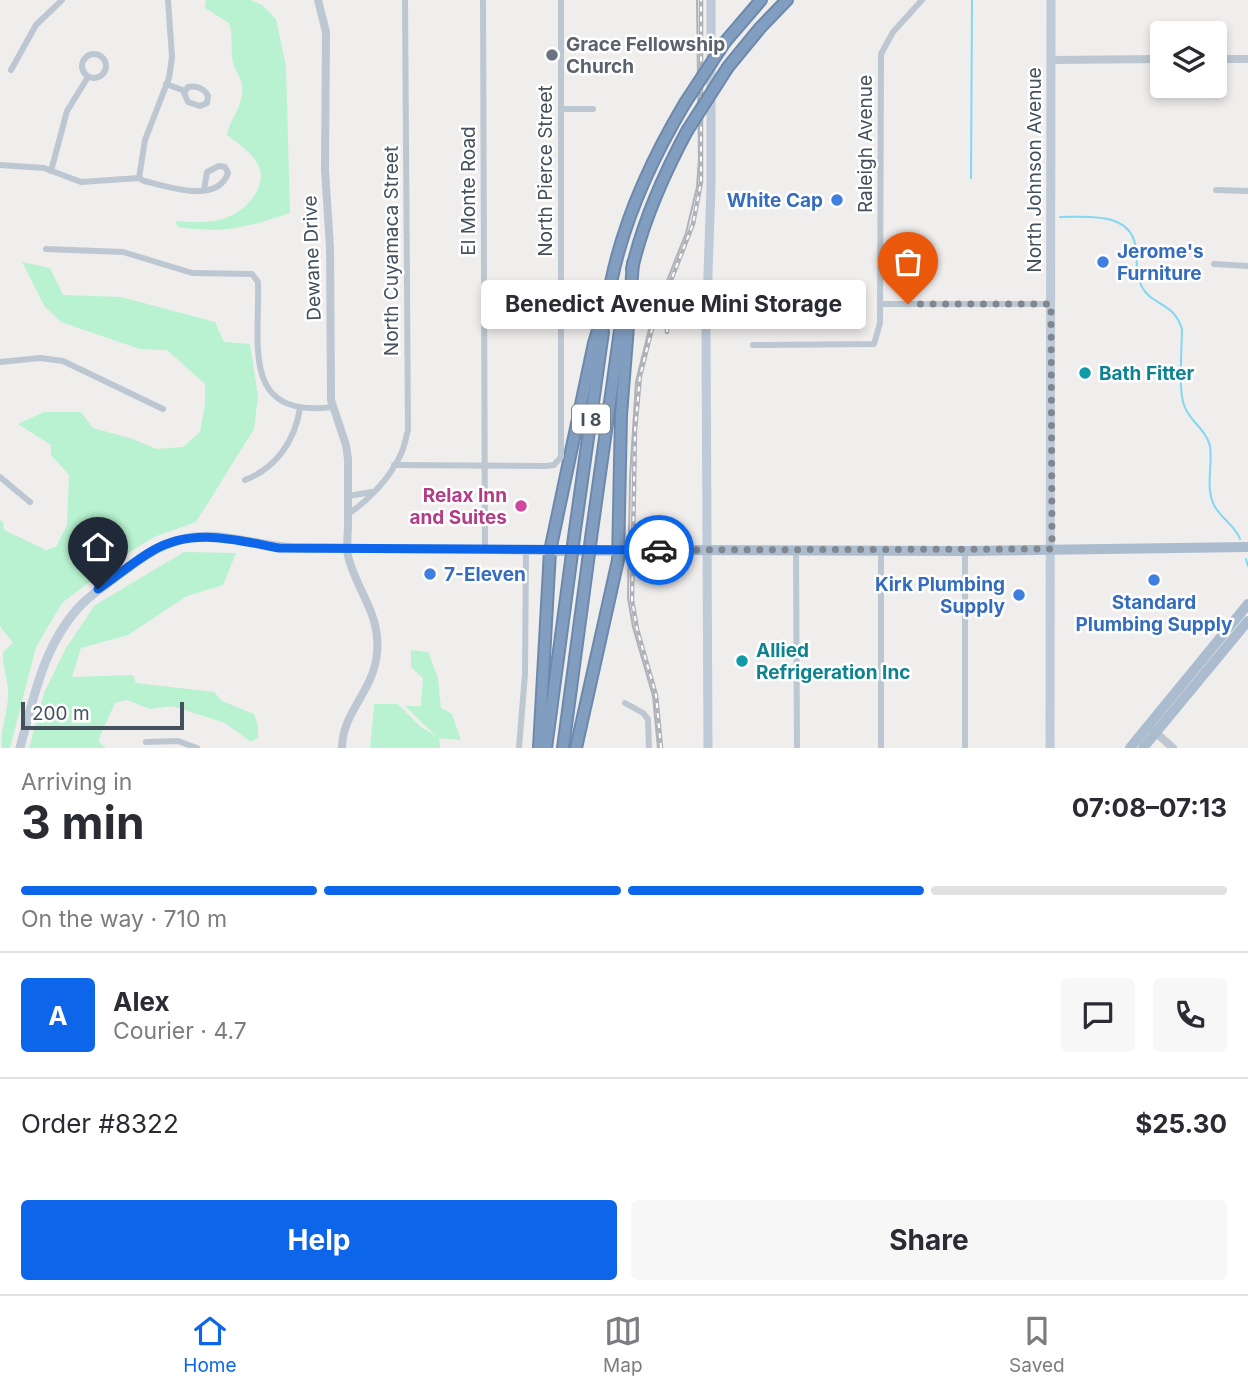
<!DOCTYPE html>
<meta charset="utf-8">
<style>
:root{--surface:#fff;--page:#f7f7f7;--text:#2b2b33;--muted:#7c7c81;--line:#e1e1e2;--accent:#0d66ea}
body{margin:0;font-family:Inter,sans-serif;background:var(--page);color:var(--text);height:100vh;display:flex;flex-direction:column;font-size:26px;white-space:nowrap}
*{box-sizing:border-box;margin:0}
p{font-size:23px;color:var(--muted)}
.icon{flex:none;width:38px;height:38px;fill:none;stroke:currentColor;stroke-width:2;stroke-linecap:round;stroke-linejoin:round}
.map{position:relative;height:748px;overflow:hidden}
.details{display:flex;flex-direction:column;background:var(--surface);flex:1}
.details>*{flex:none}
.fabs{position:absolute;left:1150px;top:21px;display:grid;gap:14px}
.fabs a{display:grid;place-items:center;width:77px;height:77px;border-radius:7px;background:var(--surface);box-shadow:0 4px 10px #0003;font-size:35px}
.scale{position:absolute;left:21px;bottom:18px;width:163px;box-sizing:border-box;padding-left:7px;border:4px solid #44505c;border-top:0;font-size:19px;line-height:24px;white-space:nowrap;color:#44505c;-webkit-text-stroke:5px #fff;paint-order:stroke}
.pin{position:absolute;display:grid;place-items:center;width:60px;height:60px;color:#fff;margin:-72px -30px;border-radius:50% 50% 50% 0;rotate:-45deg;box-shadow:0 0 7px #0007}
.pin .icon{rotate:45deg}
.courier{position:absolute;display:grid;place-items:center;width:70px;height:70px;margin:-35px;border:5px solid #0d66ea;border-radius:50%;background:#fff;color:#222;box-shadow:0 2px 9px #0007}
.bubble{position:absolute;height:49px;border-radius:7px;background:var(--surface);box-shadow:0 4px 10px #0003;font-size:23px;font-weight:700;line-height:49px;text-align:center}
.head em{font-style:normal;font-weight:700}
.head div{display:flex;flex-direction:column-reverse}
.head{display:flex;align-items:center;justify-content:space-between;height:119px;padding:0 21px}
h1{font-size:46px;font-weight:700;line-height:52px}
.bar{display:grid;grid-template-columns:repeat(4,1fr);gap:10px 7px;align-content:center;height:84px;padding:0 21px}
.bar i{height:9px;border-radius:5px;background:var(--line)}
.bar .on{background:var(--accent)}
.bar p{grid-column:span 4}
.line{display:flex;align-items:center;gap:18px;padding:0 21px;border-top:2px solid var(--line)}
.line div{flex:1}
.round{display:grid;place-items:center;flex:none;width:74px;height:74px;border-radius:7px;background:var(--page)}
.button{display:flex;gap:14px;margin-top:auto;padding:14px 21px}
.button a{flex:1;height:80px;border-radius:7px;background:var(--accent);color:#fff;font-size:28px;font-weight:700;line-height:80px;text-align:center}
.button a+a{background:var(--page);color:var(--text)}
.menu{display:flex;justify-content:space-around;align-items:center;height:98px;border-top:2px solid var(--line);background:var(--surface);font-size:19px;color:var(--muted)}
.menu a{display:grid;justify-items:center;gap:4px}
.menu .on{color:var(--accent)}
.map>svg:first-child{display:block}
</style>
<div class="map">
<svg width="1248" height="748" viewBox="0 0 1248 748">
<rect width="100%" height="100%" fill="#f0eded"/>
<g fill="#b8f2d0">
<path d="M206,0H250L262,5L276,19L286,66L290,213C248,227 222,234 178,227L175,221C189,222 205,223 219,220C231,217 243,210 251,200C275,169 251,153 227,135C229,122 238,113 241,99C247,78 233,74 232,56C231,44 233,35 229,23L205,8Z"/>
<path d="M22,262L50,268L63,295L121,297L215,322L224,342L250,344L258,396L254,429L196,522L154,537L128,553L62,603L36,647L10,748H2C0,732 7,714 8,697C9,681 2,667 3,652L13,643L0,626V520L3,522L4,530L46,550L56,547L67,525L69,475L51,455V445L18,424L44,412H81L93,428L133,439L156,449L183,447L200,432L205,404V384L167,350L140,349L61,322L45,307Z"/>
<polygon points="184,552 236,553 223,585 187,596 128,635 81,648 72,677 133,675 136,683 214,692 222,701 254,714 258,726 258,738 251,742 225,723 172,706 150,709 127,700 115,703 98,741 106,748 29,748 44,693 66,648 95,605"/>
<polygon points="411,650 428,652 438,678 441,708 452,714 461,740 439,738 440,748 370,748 374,704 398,704 421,727 436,736 405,706 421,706 423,678 411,667"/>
</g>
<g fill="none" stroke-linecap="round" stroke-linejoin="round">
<g stroke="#82d7f2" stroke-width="2">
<polyline points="971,178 972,0"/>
<path d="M1060,217C1088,217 1133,211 1136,250C1137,263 1136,276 1142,287C1152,306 1173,301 1182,329C1182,349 1178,388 1184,405C1189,421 1206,429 1210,446C1213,465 1205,487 1214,505C1221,519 1235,525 1240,539"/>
<polyline points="1246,559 1248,566"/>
</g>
<defs>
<g id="motorway">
<polyline points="725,42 761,0"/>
<polyline points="728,67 760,28 787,0"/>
<path d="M632,269C643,221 664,174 687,131"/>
<path d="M607,306C617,234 648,165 685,103"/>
<polyline points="574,537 603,332"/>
<polyline points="591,538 624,302"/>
<polyline points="539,748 550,551 594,343 607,301"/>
<polyline points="546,748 571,561"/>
<polyline points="563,748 588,561"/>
<polyline points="576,748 618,560 621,415 633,263"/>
</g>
</defs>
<use href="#motorway" stroke="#6c89ac" stroke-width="14"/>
<g stroke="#bcc7d1" stroke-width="6">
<polyline points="483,0 485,550"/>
<circle cx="94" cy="66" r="12"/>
<polyline points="11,70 36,25 62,0"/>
<polyline points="166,84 185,91"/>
<path d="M188,87C196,85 205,89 208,96L207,103L200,106L188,102L184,93Z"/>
<polyline points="561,109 593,109"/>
<path d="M0,165L44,168L81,182L139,178L144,181C167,186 217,205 228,173L225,167L219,166L207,172L204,190"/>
<polyline points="51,171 67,111 88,77"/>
<polyline points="139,178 145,140 169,78 172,57 168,0"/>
<polyline points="1216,190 1248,191"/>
<path d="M46,249L123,252L192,273L252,274L258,282C260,343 240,419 332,407"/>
<polyline points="1214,264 1248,266"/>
<polyline points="880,304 1051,304"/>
<polyline points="753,345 874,344 880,323 881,54 893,32 922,0"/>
<polyline points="0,362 40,358 63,361 163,409"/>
<polyline points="394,465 546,466 554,465 561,457 561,0"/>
<polyline points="0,477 30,502"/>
<path d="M245,480C276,468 295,441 300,408"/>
<polyline points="348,496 372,492"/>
<path d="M348,514C368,501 389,479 400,456C404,449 406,438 408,430L405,0"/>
<polyline points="796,551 797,748"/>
<polyline points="965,551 965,748"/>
<polyline points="625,703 643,713 648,719 649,748"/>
<polyline points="146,742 178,741 197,748"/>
<polyline points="519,748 525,674 526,550"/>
<polyline points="881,748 881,550"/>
</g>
<g stroke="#bcc7d1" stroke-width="8">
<path d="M318,0L326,32L325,169L330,248L331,400L346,445L348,459C348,481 348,502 348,524C348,535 346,546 348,556C357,592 381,614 377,653C374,691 342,712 342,748"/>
<polyline points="1214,59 1248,59"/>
<polyline points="1051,60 1162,59"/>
<polyline points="1153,730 1173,748"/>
</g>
<g stroke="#becad8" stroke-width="9">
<path d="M20,748C34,696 44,643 82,604C95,591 110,582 124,571C146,555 167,540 195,537C230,533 265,548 300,548C383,549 467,548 550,551"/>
<polyline points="708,748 706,332 711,187 711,0"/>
<polyline points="1050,748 1051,0"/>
</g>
<g stroke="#abbccf" stroke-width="10">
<polyline points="681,550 965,551 1248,547"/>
<polyline points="550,551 677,550"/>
<polyline points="1130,748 1248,604"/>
<polyline points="1143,748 1248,621"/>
</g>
<use href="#motorway" stroke="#819ec0" stroke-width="10"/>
<polyline stroke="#afb2b8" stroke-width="2" points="658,748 653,696 633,627 628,598 630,478 636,382 651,321 686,233 697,187 699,159 697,0"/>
<defs>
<g id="rail">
<polyline points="667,332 668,298"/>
<polyline points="661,748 656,695 637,629 632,600 635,430 640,376 652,329 693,224 701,182 701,0"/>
</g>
</defs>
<use href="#rail" stroke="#afb2b8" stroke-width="4.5"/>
<use href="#rail" stroke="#fff" stroke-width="2" stroke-dasharray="5" stroke-linecap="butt"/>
<defs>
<g id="motorway-bridge">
<polyline points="685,103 725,42"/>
<polyline points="687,131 728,67"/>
<polyline points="571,561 574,537"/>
<polyline points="588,561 591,538"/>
</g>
</defs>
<use href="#motorway-bridge" stroke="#6c89ac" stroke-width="14" stroke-linecap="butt"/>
<use href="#motorway-bridge" stroke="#819ec0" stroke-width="10"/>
</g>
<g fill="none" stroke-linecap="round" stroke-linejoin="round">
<polyline stroke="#80878f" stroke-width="7" stroke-dasharray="0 12.6" points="659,550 1052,549 1051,304 908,304"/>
<path stroke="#0d66ea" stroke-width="9" d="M98,589C116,577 133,562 152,551C192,527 236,540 279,548L659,550"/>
</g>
<circle fill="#6b7280" stroke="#fff" stroke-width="2.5" cx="552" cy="55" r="7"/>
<g fill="#3f7fe0" stroke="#fff" stroke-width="2.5">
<circle cx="837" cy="200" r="7"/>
<circle cx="1103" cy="262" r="7"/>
<circle cx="430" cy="574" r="7"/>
<circle cx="1154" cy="580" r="7"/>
<circle cx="1019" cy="595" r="7"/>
</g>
<g fill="#0f9aa8" stroke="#fff" stroke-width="2.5">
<circle cx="1085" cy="373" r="7"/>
<circle cx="742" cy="661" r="7"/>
</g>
<circle fill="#d1479c" stroke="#fff" stroke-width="2.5" cx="521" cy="506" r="7"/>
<g text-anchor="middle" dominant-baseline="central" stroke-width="5" stroke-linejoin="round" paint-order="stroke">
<rect fill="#fff" stroke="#7c848d" stroke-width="2" x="572" y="404.5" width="38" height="29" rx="5"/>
<g font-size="18" font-weight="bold" fill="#44505c">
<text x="591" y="419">I 8</text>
</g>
<g font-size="19" font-weight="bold" fill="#5b616d" stroke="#fff" text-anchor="start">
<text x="566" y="44">Grace Fellowship<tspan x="566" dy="22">Church</tspan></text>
</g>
<g font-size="19" fill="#44505c" stroke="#fff">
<text transform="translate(865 144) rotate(-90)">Raleigh Avenue</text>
<text transform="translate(1034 170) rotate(-90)">North Johnson Avenue</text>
<text transform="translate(545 171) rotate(-90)">North Pierce Street</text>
<text transform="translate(468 191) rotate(-90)">El Monte Road</text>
<text transform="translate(391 251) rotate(-90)">North Cuyamaca Street</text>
<text transform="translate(312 258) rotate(-92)">Dewane Drive</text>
</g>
<g font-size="19" font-weight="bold" fill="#366cbe" stroke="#fff" text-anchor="end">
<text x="823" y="200">White Cap</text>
<text x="1117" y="251" text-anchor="start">Jerome's<tspan x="1117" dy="22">Furniture</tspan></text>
<text x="444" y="574" text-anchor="start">7-Eleven</text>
<text x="1005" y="584">Kirk Plumbing<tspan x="1005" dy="22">Supply</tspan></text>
<text x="1154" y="602" text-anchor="middle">Standard<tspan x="1154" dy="22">Plumbing Supply</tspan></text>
</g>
<g font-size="19" font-weight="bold" fill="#0d838f" stroke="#fff" text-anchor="start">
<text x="1099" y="373">Bath Fitter</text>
<text x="756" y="650">Allied<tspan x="756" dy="22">Refrigeration Inc</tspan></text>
</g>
<g font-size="19" font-weight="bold" fill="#b23c85" stroke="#fff" text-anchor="end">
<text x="507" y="495">Relax Inn<tspan x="507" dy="22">and Suites</tspan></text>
</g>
</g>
</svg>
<div class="fabs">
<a><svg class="icon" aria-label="layers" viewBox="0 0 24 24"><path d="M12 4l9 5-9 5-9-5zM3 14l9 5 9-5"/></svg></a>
</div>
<div class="scale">200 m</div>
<div class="pin" style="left:908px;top:304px;background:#ea580c"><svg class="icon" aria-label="bag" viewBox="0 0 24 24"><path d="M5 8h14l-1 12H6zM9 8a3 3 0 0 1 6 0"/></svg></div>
<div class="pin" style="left:98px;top:589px;background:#1f2937"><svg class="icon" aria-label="home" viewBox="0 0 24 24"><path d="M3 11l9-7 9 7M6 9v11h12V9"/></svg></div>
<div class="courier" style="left:659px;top:550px"><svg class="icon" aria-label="car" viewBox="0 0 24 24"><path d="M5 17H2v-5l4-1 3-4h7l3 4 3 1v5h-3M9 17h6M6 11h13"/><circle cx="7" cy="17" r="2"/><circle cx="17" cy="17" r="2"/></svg></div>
<div class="bubble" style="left:481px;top:280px;width:385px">Benedict Avenue Mini Storage</div>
</div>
<section class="details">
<div class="head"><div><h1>3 min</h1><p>Arriving in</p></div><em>07:08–07:13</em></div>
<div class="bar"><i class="on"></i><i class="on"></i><i class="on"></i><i></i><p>On the way · 710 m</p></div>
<div class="line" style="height:126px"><b class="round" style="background:var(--accent);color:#fff">A</b><div><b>Alex</b><p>Courier · 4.7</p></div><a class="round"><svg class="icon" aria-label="chat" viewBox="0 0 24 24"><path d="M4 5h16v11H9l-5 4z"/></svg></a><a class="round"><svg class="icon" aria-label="phone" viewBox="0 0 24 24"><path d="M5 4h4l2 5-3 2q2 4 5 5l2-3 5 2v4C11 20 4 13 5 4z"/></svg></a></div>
<div class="line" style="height:91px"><div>Order #8322</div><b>$25.30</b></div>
<div class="button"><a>Help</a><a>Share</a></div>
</section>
<nav class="menu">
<a class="on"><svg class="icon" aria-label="home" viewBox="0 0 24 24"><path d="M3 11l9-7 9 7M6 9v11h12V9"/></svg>Home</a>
<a><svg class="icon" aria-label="map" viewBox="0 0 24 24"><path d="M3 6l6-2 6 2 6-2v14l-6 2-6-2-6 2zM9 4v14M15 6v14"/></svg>Map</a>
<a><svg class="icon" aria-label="saved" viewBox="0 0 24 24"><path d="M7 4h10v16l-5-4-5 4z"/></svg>Saved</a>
</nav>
